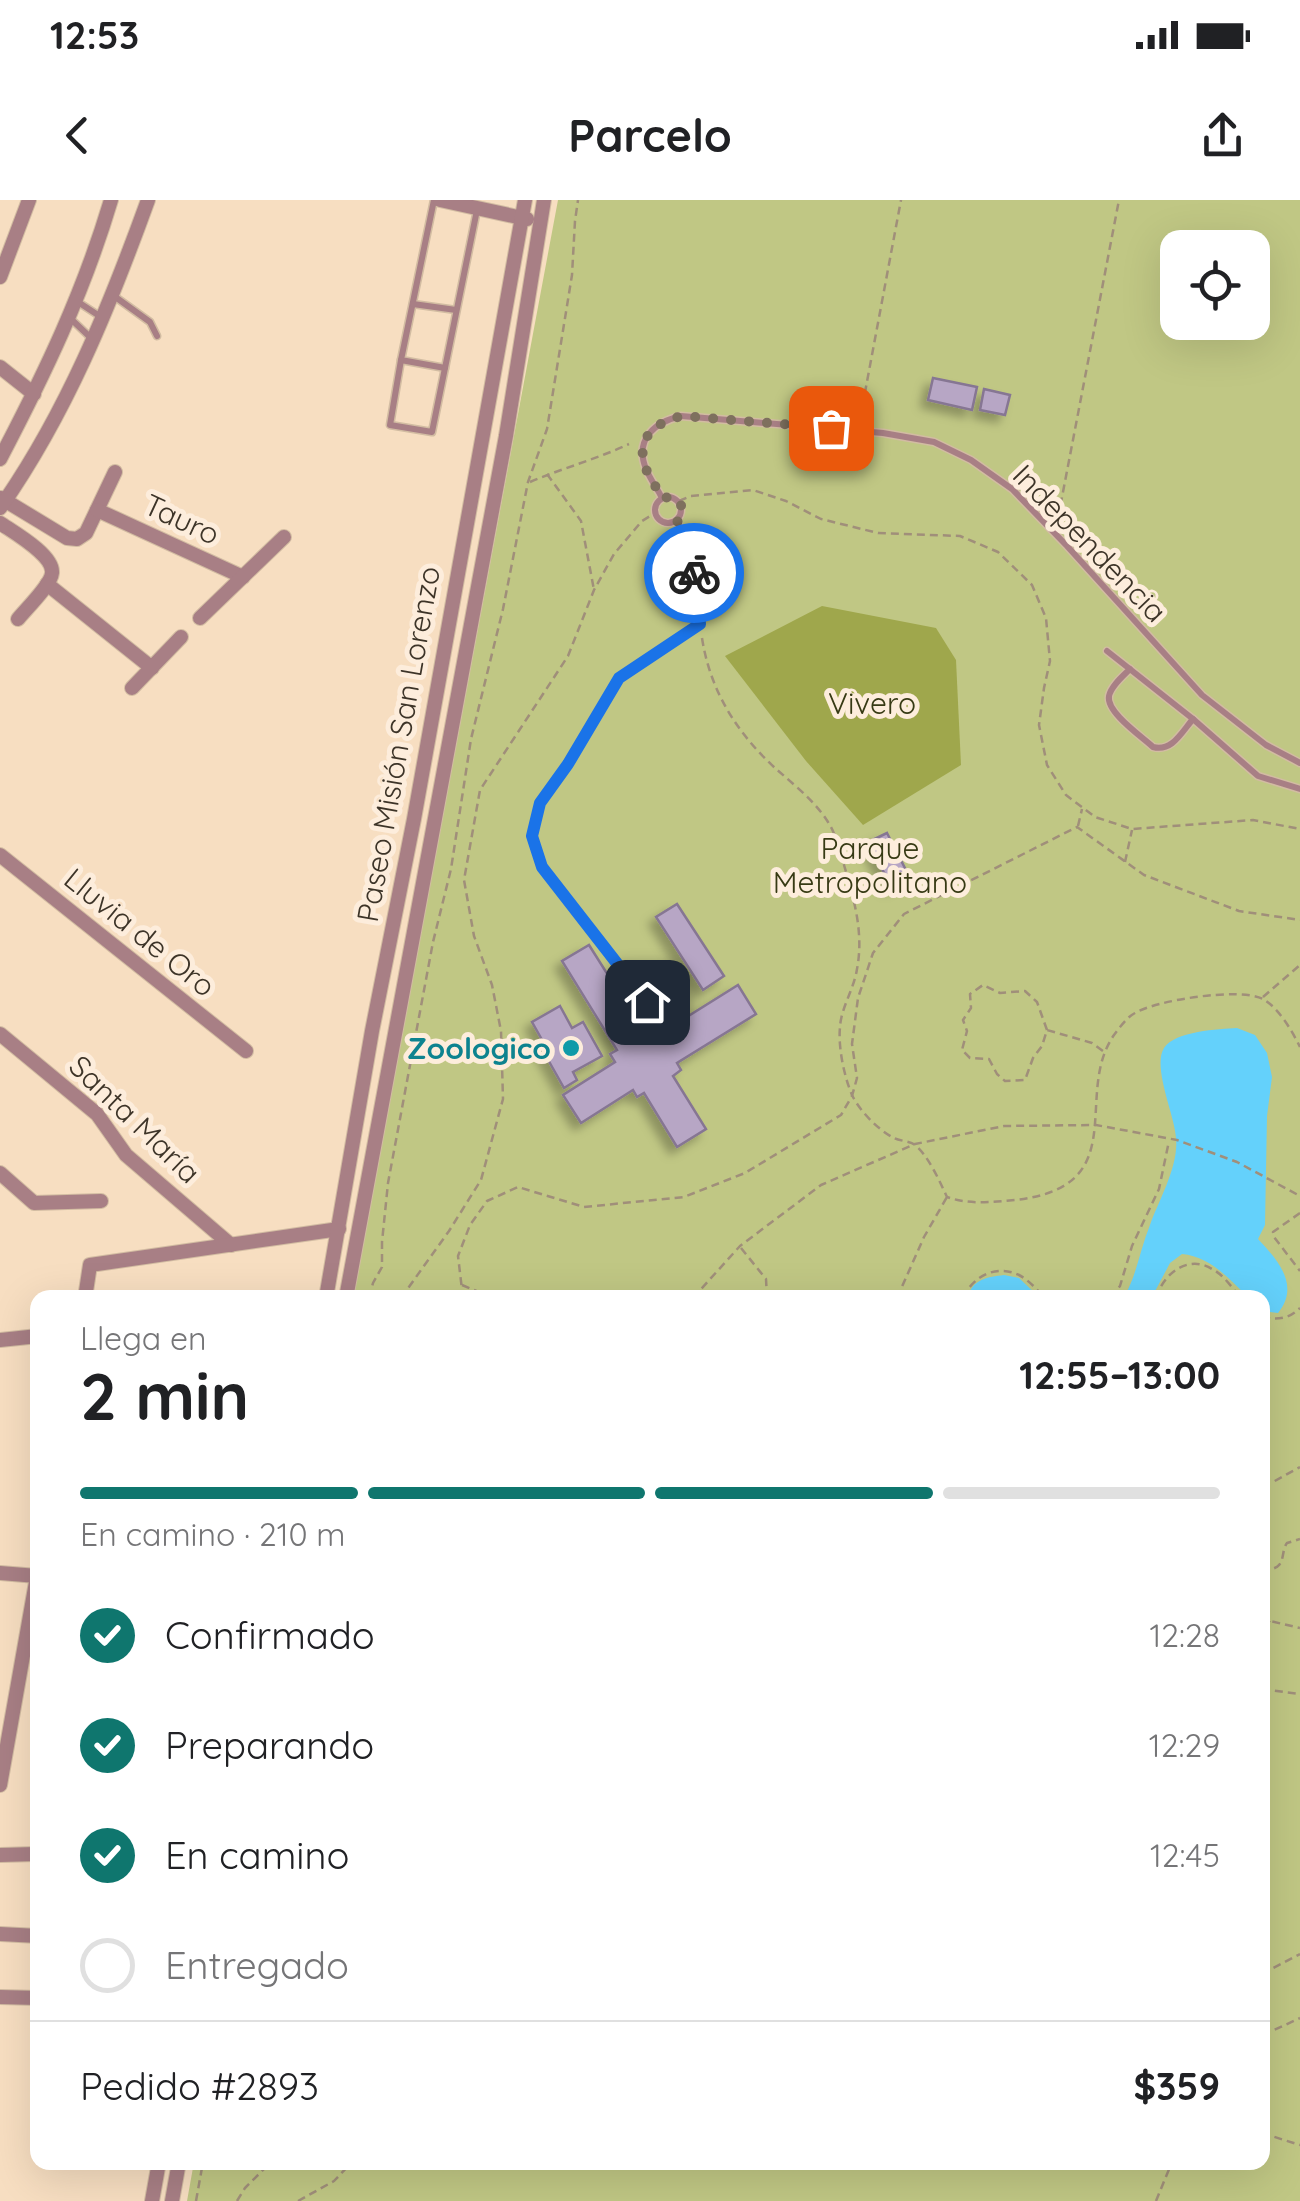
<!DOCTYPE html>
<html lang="es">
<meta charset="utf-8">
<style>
:root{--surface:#fff;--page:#f6f6f6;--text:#202124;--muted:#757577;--line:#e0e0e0;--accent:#0f766e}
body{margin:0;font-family:Quicksand,sans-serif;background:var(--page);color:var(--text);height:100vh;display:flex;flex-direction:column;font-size:38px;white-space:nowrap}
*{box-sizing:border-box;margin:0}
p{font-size:32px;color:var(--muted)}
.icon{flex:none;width:55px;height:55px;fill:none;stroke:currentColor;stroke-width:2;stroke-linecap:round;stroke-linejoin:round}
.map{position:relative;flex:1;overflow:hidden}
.panel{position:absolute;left:30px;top:1090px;width:1240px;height:880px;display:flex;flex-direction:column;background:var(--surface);border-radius:20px;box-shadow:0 10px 40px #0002}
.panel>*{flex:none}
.tools{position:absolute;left:1160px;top:30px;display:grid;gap:20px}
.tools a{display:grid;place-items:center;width:110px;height:110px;border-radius:20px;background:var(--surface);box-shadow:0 10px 40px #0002;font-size:50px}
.pin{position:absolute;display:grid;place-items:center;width:85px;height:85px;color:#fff;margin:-42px;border-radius:20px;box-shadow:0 5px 15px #0006}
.courier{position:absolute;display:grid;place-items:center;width:100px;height:100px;margin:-50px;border:8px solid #1a73e8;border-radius:50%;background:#fff;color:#222;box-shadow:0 2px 12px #0007}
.headline em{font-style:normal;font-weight:800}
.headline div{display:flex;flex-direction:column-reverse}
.headline{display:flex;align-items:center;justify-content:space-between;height:170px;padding:0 50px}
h1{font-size:65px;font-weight:800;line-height:75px}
.bar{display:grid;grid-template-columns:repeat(4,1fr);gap:15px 10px;align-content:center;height:120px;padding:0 50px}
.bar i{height:12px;border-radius:8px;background:var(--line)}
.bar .selected{background:var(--accent)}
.bar p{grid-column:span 4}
.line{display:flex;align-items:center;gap:25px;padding:0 50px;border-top:2px solid var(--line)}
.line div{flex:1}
ol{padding:0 50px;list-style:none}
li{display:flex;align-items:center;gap:30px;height:110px}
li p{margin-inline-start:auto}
li .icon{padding:10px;border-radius:50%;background:var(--accent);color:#fff;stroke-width:4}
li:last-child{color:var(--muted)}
li i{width:55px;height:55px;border:5px solid var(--line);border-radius:50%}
.status{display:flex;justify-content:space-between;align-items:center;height:70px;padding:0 50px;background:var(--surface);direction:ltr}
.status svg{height:28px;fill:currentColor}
header{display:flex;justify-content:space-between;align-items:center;height:130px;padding:0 50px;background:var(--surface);font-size:45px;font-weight:800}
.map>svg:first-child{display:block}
</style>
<div class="status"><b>12:53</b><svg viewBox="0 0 49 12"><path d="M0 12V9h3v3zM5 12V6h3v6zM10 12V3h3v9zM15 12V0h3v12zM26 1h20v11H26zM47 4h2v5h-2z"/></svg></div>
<header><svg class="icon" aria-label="back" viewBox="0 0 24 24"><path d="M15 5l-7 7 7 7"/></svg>Parcelo<svg class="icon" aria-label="share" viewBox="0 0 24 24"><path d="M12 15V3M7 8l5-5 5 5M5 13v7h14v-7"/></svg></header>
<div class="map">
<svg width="1300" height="2001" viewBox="0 0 1300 2001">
<defs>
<filter id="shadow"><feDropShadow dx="-7" dy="7" stdDeviation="5" flood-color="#0004"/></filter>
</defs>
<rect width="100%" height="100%" fill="#f7dec1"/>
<path fill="#c0c784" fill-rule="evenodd" d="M558,0H1300V2001H187L194,1962H1262V1098L353,1097ZM1178,48H1252V122H1178Z"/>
<polygon fill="#9fa74c" points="822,406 936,428 956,460 961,565 863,625 806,561 725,456"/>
<g fill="#64d1fb">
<path d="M1237,828L1255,835L1267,853L1272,877L1267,916L1265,1025L1258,1039C1279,1061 1300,1086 1278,1113L1263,1111L1262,1098L1248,1097C1228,1078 1211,1057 1182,1054L1170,1063L1152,1097H1124C1137,1075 1140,1049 1150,1025C1159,1000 1179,966 1176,938C1175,916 1152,867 1164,848C1175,831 1219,829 1237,828Z"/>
<path d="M1004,1075L1019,1078L1039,1097H968C972,1079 988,1077 1004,1075Z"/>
</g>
<g fill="#b7a6c5" stroke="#867693" stroke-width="2.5" filter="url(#shadow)">
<polygon points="933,178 977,187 972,210 928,200"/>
<polygon points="984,189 1010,195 1005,215 980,210"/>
<polygon points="887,633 909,676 891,686 868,642"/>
<polygon points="677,704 724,776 703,790 656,717"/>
<polygon points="589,745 644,832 653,827 658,835 738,785 756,814 677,863 681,870 673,876 706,929 677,947 644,893 637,897 633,890 581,923 563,895 615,862 610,854 617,850 562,761"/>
<polygon points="560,806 572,828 583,822 602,856 573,872 577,880 564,888 542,849 546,847 532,822"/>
</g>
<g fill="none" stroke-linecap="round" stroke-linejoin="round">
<defs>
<g id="service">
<polyline points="434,0 401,160 445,168 477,10"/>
<polyline points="114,96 150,122 157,136"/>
<polyline points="78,102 101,117"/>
<polyline points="413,104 456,110"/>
<polyline points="71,119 91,138"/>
<polyline points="401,160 390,225 432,232 445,168"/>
<circle cx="668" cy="310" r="13"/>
<path d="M662,298C657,288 650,279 646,269C634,239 655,222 681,216L883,233L934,242L971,260L1012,289L1067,346L1202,495L1266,545L1300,563"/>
<polyline points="1107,451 1193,519 1258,576 1300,589"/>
<path d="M1130,469C1123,476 1111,486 1109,496C1106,512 1141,536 1153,547C1172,552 1181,533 1193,519"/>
<polyline points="647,803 542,667 532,636 540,603 568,564 619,478 700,424 692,365 677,320"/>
</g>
<g id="minor">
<polyline points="440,0 527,19"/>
<polyline points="0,77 29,0"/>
<polyline points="0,167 34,194"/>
<path d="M0,259C45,173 83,94 111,0"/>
<polyline points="1,298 67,338 77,339 86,333 115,272"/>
<path d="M0,308C66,214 109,108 148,0"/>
<polyline points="97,310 243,377"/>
<path d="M0,323C13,332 54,355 52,373C51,385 26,409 18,419"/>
<polyline points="47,384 152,468"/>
<polyline points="200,418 284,337"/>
<polyline points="132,488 181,437"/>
<polyline points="0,655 246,851"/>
<polyline points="0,834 97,914 126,955 231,1045"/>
<polyline points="0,973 34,1003 101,1001"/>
<polyline points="85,1098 90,1065 339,1029"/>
<polyline points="326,1098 372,831 414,619 525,0"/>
<polyline points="346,1098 506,236 544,0"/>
<polyline points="0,1140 38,1136"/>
<polyline points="0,1373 37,1376"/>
<polyline points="0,1585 38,1371"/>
<polyline points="0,1655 36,1654"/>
<polyline points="0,1734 38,1736"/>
<polyline points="0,1797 38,1798"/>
<polyline points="152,2001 159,1962"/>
<polyline points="172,2001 179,1962"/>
</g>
</defs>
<use href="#service" stroke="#d2bca2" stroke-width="9"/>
<use href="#minor" stroke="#d2bca2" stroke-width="16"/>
<g stroke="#a08f7a" stroke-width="2.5" stroke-dasharray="8 5" stroke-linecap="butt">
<polyline points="860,219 901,0"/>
<polyline points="547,274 581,321 594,390"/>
<path d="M530,282C563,268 597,259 629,244"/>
<polyline points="679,301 691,296 753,290 786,301 821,319 878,333 960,336 998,352 1032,385 1046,418 1050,461 1044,488 1039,525 1047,565 1066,595 1095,617 1132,629 1253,620 1300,629"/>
<polyline points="1058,318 1119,0"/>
<path d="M702,438C710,490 736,532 775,568C793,584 815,601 828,622C836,634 840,651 844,665C854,699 864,733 857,769C854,789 841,808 840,827C838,847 844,876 852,895C859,910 878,930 894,938C900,941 910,941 915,945C928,955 940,982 947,997C969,1005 992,1002 1015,1000C1135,987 1072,895 1114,835C1120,827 1127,817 1135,813C1157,800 1240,787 1263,799C1279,808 1292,831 1300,847"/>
<polyline points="1078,626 1082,609"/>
<polyline points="1125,662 1132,630"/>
<polyline points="1263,797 1300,765"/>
<polyline points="1047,830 1037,802 1025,791 1000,793 983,785 970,794 971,808 963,820 967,831 962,850 970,858 989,859 997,874 1005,881 1025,880 1033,858 1042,846 1047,830 1092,843 1103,851"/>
<polyline points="1300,1013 1273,1032 1274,1037 1300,1071"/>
<polyline points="741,1048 766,1079 767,1098"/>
<polyline points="462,1085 493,1098"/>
<polyline points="369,1098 373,1083 382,1067 382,1042 388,983 433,742 451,669 471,539 503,409 528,282 547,229 572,75 575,21 578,0"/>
<polyline points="401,1098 449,1031 481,980 503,899 501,831 492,785 474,736 464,680 480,590 568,456 594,390 614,354 642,321 655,313"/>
<polyline points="463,1098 458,1056 470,1025 487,1001 518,987 584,1007 684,997 745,973 841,915 852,896 857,878 852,844 858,798 873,753 904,714 1077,627 1144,675 1239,711 1300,720"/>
<polyline points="693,1098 740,1046 821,985 915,944 1004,926 1096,925 1177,940 1237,962 1300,996"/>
<polyline points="897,1098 924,1037 947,997"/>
<path d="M963,1098C973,1076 996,1064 1019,1075C1029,1080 1037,1090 1045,1098"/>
<polyline points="1111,1098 1120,1086 1132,1046 1159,989 1169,941"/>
<path d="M1156,1098C1163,1074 1188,1054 1212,1069C1224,1075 1232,1088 1241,1098"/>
<path d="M1262,1117C1278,1120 1289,1119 1300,1108"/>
<polyline points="1262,1282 1273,1282 1300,1267"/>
<path d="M1262,1373C1267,1370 1276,1369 1279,1365C1284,1360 1282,1350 1287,1343L1300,1339"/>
<polyline points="1262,1414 1270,1421 1300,1428"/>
<polyline points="1262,1432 1270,1421"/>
<polyline points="1262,1489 1300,1494"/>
<polyline points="1262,1500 1267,1572 1262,1598"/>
<polyline points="1262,1774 1300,1754"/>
<polyline points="1262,1831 1272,1831 1300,1818"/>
<polyline points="1262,1933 1300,1945"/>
<polyline points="196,2001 203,1962"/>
<polyline points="237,2001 245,1988 271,1962"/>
<polyline points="298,2001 334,1981 352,1962"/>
<polyline points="1156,2001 1172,1962"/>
</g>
<use href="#service" stroke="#a87f85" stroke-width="6"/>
<use href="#minor" stroke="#a87f85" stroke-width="14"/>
</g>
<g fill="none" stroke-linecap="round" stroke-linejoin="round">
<path stroke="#7e705e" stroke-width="10" stroke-dasharray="0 18" d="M694,373L677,320L682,314L681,305L672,297L662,298C657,288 650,279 646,269C634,238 656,222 682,216L831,228"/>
<polyline stroke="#1a73e8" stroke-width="12" points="647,802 542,667 532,636 540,603 568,564 619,478 700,424 694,373"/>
</g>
<circle fill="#0f9aa8" stroke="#fdeddc" stroke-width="4" cx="571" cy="848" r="10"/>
<g text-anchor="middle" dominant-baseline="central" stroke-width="10" stroke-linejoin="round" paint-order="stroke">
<g font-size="30" fill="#3d3428" stroke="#fdeddc">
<text transform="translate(182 319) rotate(25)">Tauro</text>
<text transform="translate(1090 343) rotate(46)">Independencia</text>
<text transform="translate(398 544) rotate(-80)">Paseo Misión San Lorenzo</text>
<text transform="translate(140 732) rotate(39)">Lluvia de Oro</text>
<text transform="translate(135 919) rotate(44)">Santa María</text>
</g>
<g font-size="30" fill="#373a14" stroke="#fdeddc">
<text x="872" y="503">Vivero</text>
<text x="870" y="648">Parque<tspan x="870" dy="34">Metropolitano</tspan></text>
</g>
<g font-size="30" font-weight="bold" fill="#0d838f" stroke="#fdeddc" text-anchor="end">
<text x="551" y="848">Zoologico</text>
</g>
</g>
</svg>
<div class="tools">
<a><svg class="icon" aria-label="locate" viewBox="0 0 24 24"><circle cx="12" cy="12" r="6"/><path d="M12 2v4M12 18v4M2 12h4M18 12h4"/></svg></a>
</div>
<div class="pin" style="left:831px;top:228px;background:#ea580c"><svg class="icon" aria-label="bag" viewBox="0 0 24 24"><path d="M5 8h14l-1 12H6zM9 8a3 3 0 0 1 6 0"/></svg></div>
<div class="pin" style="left:647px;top:802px;background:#1f2937"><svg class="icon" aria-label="home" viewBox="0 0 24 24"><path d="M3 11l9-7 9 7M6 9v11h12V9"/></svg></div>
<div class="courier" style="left:694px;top:373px"><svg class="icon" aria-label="bike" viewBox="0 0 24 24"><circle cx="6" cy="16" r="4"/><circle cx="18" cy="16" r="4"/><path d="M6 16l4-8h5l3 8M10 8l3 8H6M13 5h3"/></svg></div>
<section class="panel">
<div class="headline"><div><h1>2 min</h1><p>Llega en</p></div><em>12:55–13:00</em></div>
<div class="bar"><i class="selected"></i><i class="selected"></i><i class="selected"></i><i></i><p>En camino · 210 m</p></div>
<ol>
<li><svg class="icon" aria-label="check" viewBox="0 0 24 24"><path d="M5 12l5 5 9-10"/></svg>Confirmado<p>12:28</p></li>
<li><svg class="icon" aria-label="check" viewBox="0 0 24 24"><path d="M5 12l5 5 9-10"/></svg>Preparando<p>12:29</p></li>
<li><svg class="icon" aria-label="check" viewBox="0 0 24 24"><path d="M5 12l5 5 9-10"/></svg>En camino<p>12:45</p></li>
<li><i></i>Entregado</li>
</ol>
<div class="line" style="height:130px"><div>Pedido #2893</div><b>$359</b></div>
</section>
</div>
